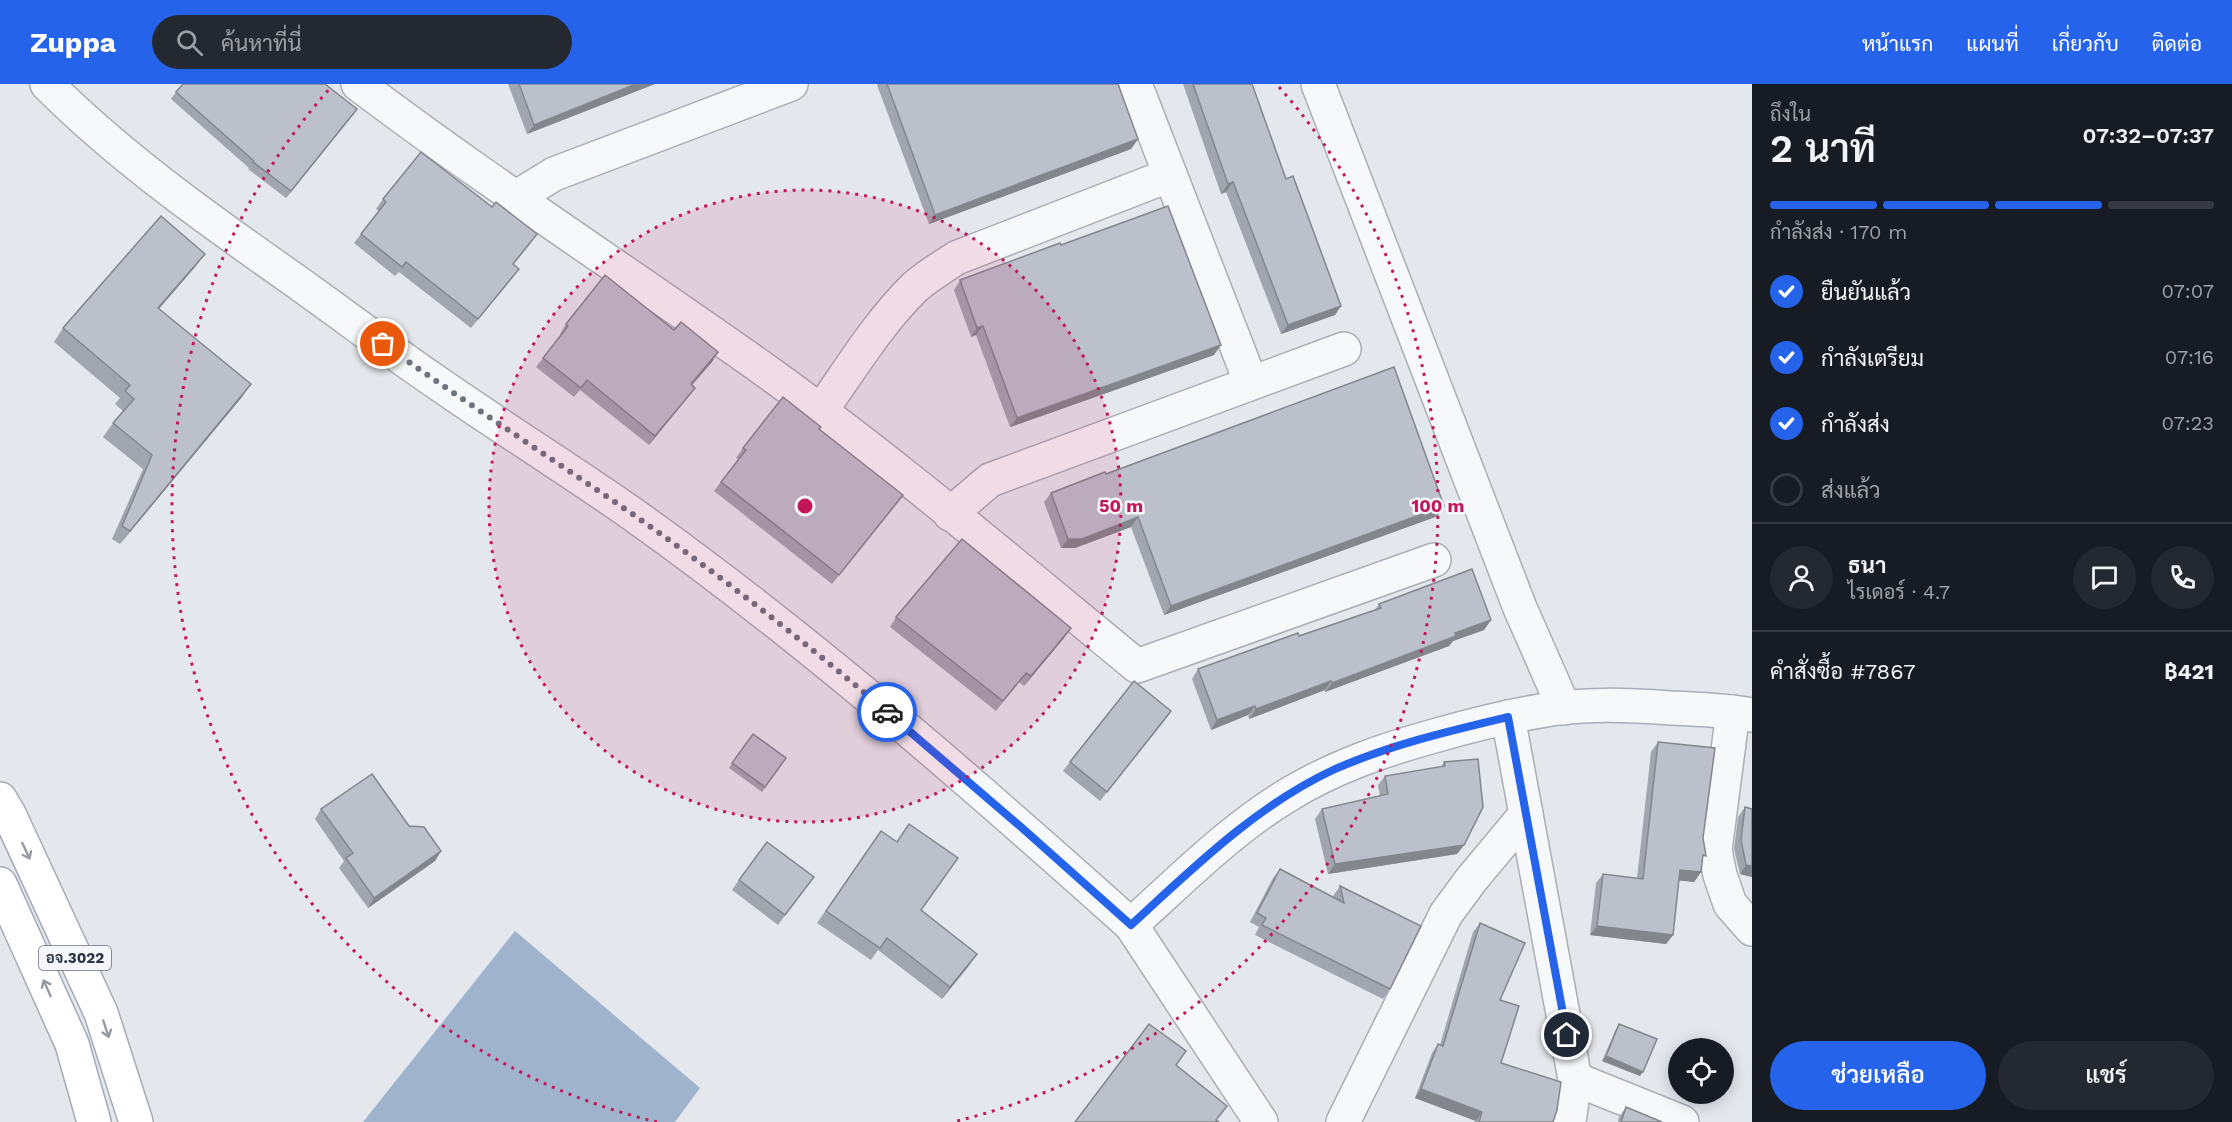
<!DOCTYPE html>
<html lang="th">
<meta charset="utf-8">
<style>
:root{--surface:#171b24;--page:#242831;--text:#f1f3f6;--muted:#9ea1a6;--line:#363941;--accent:#2563eb}
body{margin:0;font-family:"Work Sans",Sarabun,sans-serif;background:var(--page);color:var(--text);height:100vh;display:flex;flex-direction:column;font-size:22px;white-space:nowrap}
*{box-sizing:border-box;margin:0}
p{font-size:20px;color:var(--muted)}
.icon{flex:none;width:33px;height:33px;fill:none;stroke:currentColor;stroke-width:2;stroke-linecap:round;stroke-linejoin:round}
.map{position:relative;flex:1;overflow:hidden}
.side{display:flex;flex-direction:column;background:var(--surface);width:480px}
.side>*{flex:none}
.fabs{position:absolute;left:1668px;top:954px;display:grid;gap:12px}
.fabs a{display:grid;place-items:center;width:66px;height:66px;border-radius:50%;background:var(--surface);box-shadow:0 3px 15px #0003;font-size:30px}
.pin{position:absolute;display:grid;place-items:center;width:51px;height:51px;color:#fff;margin:-26px;border:3px solid #fff;border-radius:50%;box-shadow:0 2px 6px #0007}
.courier{position:absolute;display:grid;place-items:center;width:60px;height:60px;margin:-30px;border:4px solid #2563eb;border-radius:50%;background:#fff;color:#222;box-shadow:0 2px 8px #0007}
.head em{font-style:normal;font-weight:600}
.head div{display:flex;flex-direction:column-reverse}
.head{display:flex;align-items:center;justify-content:space-between;height:102px;padding:0 18px}
h1{font-size:39px;font-weight:600;line-height:45px}
.bar{display:grid;grid-template-columns:repeat(4,1fr);gap:9px 6px;align-content:center;height:72px;padding:0 18px}
.bar i{height:8px;border-radius:4px;background:var(--line)}
.bar .on{background:var(--accent)}
.bar p{grid-column:span 4}
.line{display:flex;align-items:center;gap:15px;padding:0 18px;border-top:2px solid var(--line)}
.line div{flex:1}
.round{display:grid;place-items:center;flex:none;width:63px;height:63px;border-radius:32px;background:var(--page)}
ol{padding:0 18px;list-style:none}
li{display:flex;align-items:center;gap:18px;height:66px}
li p{margin-inline-start:auto}
li .icon{padding:6px;border-radius:50%;background:var(--accent);color:#fff;stroke-width:4}
li:last-child{color:var(--muted)}
li i{width:33px;height:33px;border:3px solid var(--line);border-radius:50%}
.button{display:flex;gap:12px;margin-top:auto;padding:12px 18px}
.button a{flex:1;height:69px;border-radius:36px;background:var(--accent);color:#fff;font-size:24px;font-weight:600;line-height:69px;text-align:center}
.button a+a{background:var(--page);color:var(--text)}
header{display:flex;align-items:center;gap:36px;box-sizing:border-box;height:84px;padding:0 30px;background:var(--accent);color:#fff}
header strong{font-size:28px}
nav{display:flex;gap:33px;margin-inline-start:auto;font-size:21px}
.search{width:420px;height:54px;background:var(--page);display:flex;align-items:center;gap:15px;box-sizing:border-box;padding:0 21px;border-radius:33px;color:var(--muted);font-size:22px}
main{display:flex;flex:1;min-height:0}
.map>svg:first-child{display:block}
</style>
<header>
<strong>Zuppa</strong>
<div class="search"><svg class="icon" aria-label="search" viewBox="0 0 24 24"><circle cx="10" cy="10" r="6"/><path d="M15 15l6 6"/></svg>ค้นหาที่นี่</div>
<nav><a>หน้าแรก</a><a>แผนที่</a><a>เกี่ยวกับ</a><a>ติดต่อ</a></nav>
</header>
<main>
<div class="map">
<svg width="1752" height="1038" viewBox="0 0 1752 1038">
<rect width="100%" height="100%" fill="#e4e7ec"/>
<polygon fill="#9fb4cc" points="515,847 700,1004 675,1038 363,1038"/>
<g fill="none" stroke-linecap="round" stroke-linejoin="round">
<defs>
<g id="minor">
<path d="M47,0C120,73 206,134 290,193C341,229 390,267 442,302C504,345 568,385 631,429C807,554 970,697 1131,841C1181,796 1230,746 1288,711C1334,683 1383,666 1434,652C1469,642 1504,633 1540,627C1583,619 1628,621 1671,624C1698,625 1725,626 1752,631"/>
<path d="M358,0C489,99 628,189 762,284C892,377 1014,481 1137,582L1434,476"/>
<polyline points="1135,0 1251,299"/>
<polyline points="1318,0 1520,524 1564,624"/>
<polyline points="515,114 554,90 791,0"/>
<path d="M820,328C850,286 878,239 915,203C927,192 943,183 956,174L1170,91"/>
<polyline points="950,430 990,396 1344,265"/>
<polyline points="1733,628 1715,766 1720,791 1730,820 1752,845"/>
<polyline points="1508,633 1575,995 1569,1038"/>
<polyline points="1131,841 1261,1038"/>
<polyline points="1575,995 1682,1038"/>
<polyline points="1343,1038 1446,830 1471,796 1526,730"/>
</g>
<g id="major">
<polyline points="0,715 9,730 101,929 136,1038"/>
<polyline points="0,800 72,960 94,1038"/>
</g>
</defs>
<use href="#minor" stroke="#a9aeb7" stroke-width="36"/>
<use href="#major" stroke="#a3abb8" stroke-width="36"/>
<use href="#minor" stroke="#f7f8fa" stroke-width="33"/>
<use href="#major" stroke="#fff" stroke-width="33"/>
</g>
<g fill="#a1a5ae">
<polygon points="508,0 655,0 527,50"/>
<polygon points="878,0 1118,0 1138,55 1131,65 929,140 877,1"/>
<polygon points="1183,0 1252,0 1286,95 1341,222 1335,231 1281,250 1226,108 1221,110"/>
<polygon points="176,8 357,25 286,114 248,85 249,84 171,15"/>
<polygon points="383,115 530,160 513,181 512,194 471,244 399,188 395,192 354,159 379,127 376,125"/>
<polygon points="1061,161 1214,271 1010,343 976,251 971,253 954,206 960,196"/>
<polygon points="195,183 159,225 242,313 120,460 112,455 143,385 103,353 113,339 123,327 115,320 120,314 54,258 63,244"/>
<polygon points="566,240 712,278 692,301 688,313 649,361 580,306 574,313 536,283 561,251 560,250"/>
<polygon points="819,345 896,420 832,500 714,407 738,375 736,374 743,364"/>
<polygon points="1106,390 1444,422 1438,432 1164,531 1131,443 1075,464 1061,464 1044,418 1051,409"/>
<polygon points="1379,520 1491,536 1484,546 1453,557 1449,562 1325,608 1325,606 1249,635 1248,631 1211,646 1192,595 1198,585 1375,526"/>
<polygon points="896,533 1064,554 1024,602 1019,598 996,627 890,543"/>
<polygon points="1171,627 1100,717 1063,687 1070,678"/>
<polygon points="753,650 786,674 762,708 729,684"/>
<polygon points="1658,658 1703,754 1701,788 1694,798 1679,796 1673,851 1666,860 1590,851 1596,799 1603,790 1637,794 1651,668"/>
<polygon points="1444,678 1464,761 1457,770 1328,790 1315,735 1322,725 1380,712 1378,701 1385,692 1441,683"/>
<polygon points="1745,723 1752,793 1740,790 1734,765 1738,733"/>
<polygon points="321,725 409,742 441,767 435,777 368,824 339,784 344,777 315,735"/>
<polygon points="881,747 921,826 977,870 942,915 878,866 871,876 817,839"/>
<polygon points="1280,785 1334,814 1333,812 1340,802 1390,905 1383,915 1255,851 1259,843 1250,838 1273,794"/>
<polygon points="814,793 778,841 732,806 739,796"/>
<polygon points="1480,839 1500,916 1501,979 1553,1038 1475,1038 1476,1037 1415,1014 1432,969 1438,960 1440,961 1473,848"/>
<polygon points="1619,940 1640,992 1602,977 1616,945"/>
<polygon points="1626,1023 1662,1038 1618,1038 1619,1033"/>
</g>
<g fill="#83868d">
<polygon points="636,0 655,0 527,50 534,41"/>
<polygon points="357,25 352,32 286,114 291,107"/>
<polygon points="1138,55 1131,65 929,140 935,131"/>
<polygon points="1233,98 1226,108 1221,110 1228,100"/>
<polygon points="205,170 195,183 148,237 158,224"/>
<polygon points="1341,222 1335,231 1281,250 1288,241"/>
<polygon points="983,242 976,251 971,253 977,244"/>
<polygon points="1221,261 1214,271 1010,343 1017,334"/>
<polygon points="718,268 712,278 684,310 691,300"/>
<polygon points="251,300 242,313 120,460 130,447"/>
<polygon points="695,304 688,313 649,361 655,352"/>
<polygon points="1444,422 1438,432 1164,531 1171,522"/>
<polygon points="1138,433 1131,443 1075,464 1061,464 1068,455"/>
<polygon points="1491,536 1484,546 1453,557 1449,562 1325,608 1332,599 1455,549"/>
<polygon points="1071,544 1064,554 1024,602 1031,592"/>
<polygon points="1331,597 1325,606 1249,635 1256,625"/>
<polygon points="1255,622 1248,631 1211,646 1217,636"/>
<polygon points="1171,627 1164,637 1100,717 1107,708"/>
<polygon points="1464,761 1457,770 1328,790 1335,780"/>
<polygon points="441,767 435,777 368,824 374,814"/>
<polygon points="1746,781 1752,782 1752,793 1740,790"/>
<polygon points="1680,786 1701,788 1694,798 1674,796"/>
<polygon points="1597,842 1673,851 1666,860 1590,851"/>
<polygon points="977,870 968,883 942,915 950,903"/>
<polygon points="1606,972 1643,988 1640,992 1602,977"/>
<polygon points="1421,1005 1482,1028 1476,1037 1415,1014"/>
</g>
<g fill="#bbc0ca" stroke="#83868d" stroke-width="1.5">
<polygon points="183,0 325,0 357,25 291,107 253,78 254,77 176,8"/>
<polygon points="519,0 636,0 534,41"/>
<polygon points="887,0 1118,0 1138,55 935,131"/>
<polygon points="1193,0 1252,0 1286,95 1293,92 1341,222 1288,241 1233,98 1228,100"/>
<polygon points="421,68 492,123 496,118 537,150 513,180 519,185 478,235 406,178 402,183 361,150 386,118 383,115"/>
<polygon points="1168,122 1221,261 1017,334 983,242 977,244 960,196 1060,159 1061,161"/>
<polygon points="161,132 205,170 158,224 251,300 130,447 122,442 152,371 113,339 134,315 125,307 130,301 63,244"/>
<polygon points="605,191 674,246 681,238 718,268 691,300 695,304 655,352 587,296 581,304 543,274 568,242 566,240"/>
<polygon points="1394,283 1444,422 1171,522 1138,433 1082,455 1068,455 1051,409 1105,388 1106,390"/>
<polygon points="783,313 821,343 819,345 903,411 839,491 721,398 746,366 743,364"/>
<polygon points="962,455 1071,544 1031,592 1026,589 1003,617 896,533"/>
<polygon points="1472,485 1491,536 1455,549 1456,552 1332,599 1331,597 1256,625 1255,622 1217,636 1198,585 1298,549 1299,552 1381,524 1379,520"/>
<polygon points="1134,597 1171,627 1107,708 1070,678"/>
<polygon points="753,650 786,674 765,703 732,679"/>
<polygon points="1658,658 1715,664 1703,754 1706,772 1703,771 1701,788 1680,786 1673,851 1597,842 1603,790 1643,795"/>
<polygon points="1478,675 1483,723 1464,761 1335,780 1322,725 1388,710 1385,692 1445,682 1444,678"/>
<polygon points="372,690 409,742 424,743 441,767 374,814 346,774 353,769 321,725"/>
<polygon points="1745,723 1752,725 1752,782 1746,781 1741,756"/>
<polygon points="909,740 958,774 921,826 977,870 950,903 887,854 880,864 826,827 881,747 897,758"/>
<polygon points="767,758 814,793 785,831 739,796"/>
<polygon points="1280,785 1344,819 1340,802 1421,842 1390,905 1262,841 1266,834 1257,829"/>
<polygon points="1480,839 1525,859 1500,916 1519,922 1501,979 1561,998 1557,1026 1553,1038 1479,1038 1482,1028 1421,1005 1438,960 1443,962"/>
<polygon points="1149,940 1186,967 1176,981 1227,1022 1216,1036 1219,1038 1075,1038"/>
<polygon points="1619,940 1657,955 1643,988 1606,972"/>
<polygon points="1626,1023 1662,1038 1621,1038"/>
</g>
<defs><path id="oneway-shaft" d="M-6 0H5M1.5-3L5.5 0L1.5 3" fill="none" stroke-width="1.6" stroke-linecap="round" stroke-linejoin="round" transform="scale(1.5)"/></defs>
<g stroke="#959aa2">
<use href="#oneway-shaft" transform="translate(26 767) rotate(65)"/>
<use href="#oneway-shaft" transform="translate(47 904) rotate(-114)"/>
<use href="#oneway-shaft" transform="translate(106 945) rotate(72)"/>
</g>
<g fill="none" stroke-linecap="round" stroke-linejoin="round">
<path stroke="#6c737f" stroke-width="6" stroke-dasharray="0 10.8" d="M383,260C464,317 546,371 628,427C717,489 804,557 887,628"/>
<path stroke="#2563eb" stroke-width="8" d="M887,628L1021,743L1131,841C1193,784 1256,722 1333,686C1389,661 1449,647 1508,633L1567,951"/>
</g>
<circle cx="805" cy="422" r="316" fill="#c2185b" fill-opacity=".12"/>
<g fill="none" stroke="#c2185b" stroke-width="3" stroke-dasharray="3 6">
<circle cx="805" cy="422" r="316"/>
<path d="M657 1038A633 633 0 0 1 331 3M1279 3A633 633 0 0 1 953 1038"/>
</g>
<g text-anchor="middle" dominant-baseline="central" stroke-width="5" stroke-linejoin="round" paint-order="stroke">
<rect fill="#f4f6f9" stroke="#676e7b" stroke-width="1.5" x="39" y="862" width="72" height="24" rx="4.5"/>
<g font-size="15" font-weight="bold" fill="#2b3445">
<text x="75" y="874">อจ.3022</text>
</g>
</g>
<circle cx="805" cy="422" r="9" fill="#c2185b" stroke="#f4f6f9" stroke-width="3"/>
<g font-size="18" text-anchor="middle" font-weight="bold" fill="#c2185b" stroke="#f4f6f9" stroke-width="5" stroke-linejoin="round" paint-order="stroke">
<text x="1121" y="428">50 m</text>
<text x="1438" y="428">100 m</text>
</g>
</svg>
<div class="fabs">
<a><svg class="icon" aria-label="locate" viewBox="0 0 24 24"><circle cx="12" cy="12" r="6"/><path d="M12 2v4M12 18v4M2 12h4M18 12h4"/></svg></a>
</div>
<div class="pin" style="left:383px;top:260px;background:#ea580c"><svg class="icon" aria-label="bag" viewBox="0 0 24 24"><path d="M5 8h14l-1 12H6zM9 8a3 3 0 0 1 6 0"/></svg></div>
<div class="pin" style="left:1567px;top:951px;background:#1f2937"><svg class="icon" aria-label="home" viewBox="0 0 24 24"><path d="M3 11l9-7 9 7M6 9v11h12V9"/></svg></div>
<div class="courier" style="left:887px;top:628px"><svg class="icon" aria-label="car" viewBox="0 0 24 24"><path d="M5 17H2v-5l4-1 3-4h7l3 4 3 1v5h-3M9 17h6M6 11h13"/><circle cx="7" cy="17" r="2"/><circle cx="17" cy="17" r="2"/></svg></div>
</div>
<section class="side">
<div class="head"><div><h1>2 นาที</h1><p>ถึงใน</p></div><em>07:32–07:37</em></div>
<div class="bar"><i class="on"></i><i class="on"></i><i class="on"></i><i></i><p>กำลังส่ง · 170 m</p></div>
<ol>
<li><svg class="icon" aria-label="check" viewBox="0 0 24 24"><path d="M5 12l5 5 9-10"/></svg>ยืนยันแล้ว<p>07:07</p></li>
<li><svg class="icon" aria-label="check" viewBox="0 0 24 24"><path d="M5 12l5 5 9-10"/></svg>กำลังเตรียม<p>07:16</p></li>
<li><svg class="icon" aria-label="check" viewBox="0 0 24 24"><path d="M5 12l5 5 9-10"/></svg>กำลังส่ง<p>07:23</p></li>
<li><i></i>ส่งแล้ว</li>
</ol>
<div class="line" style="height:108px"><a class="round"><svg class="icon" aria-label="person" viewBox="0 0 24 24"><circle cx="12" cy="8" r="4"/><path d="M4 21q1-7 8-7t8 7"/></svg></a><div><b>ธนา</b><p>ไรเดอร์ · 4.7</p></div><a class="round"><svg class="icon" aria-label="chat" viewBox="0 0 24 24"><path d="M4 5h16v11H9l-5 4z"/></svg></a><a class="round"><svg class="icon" aria-label="phone" viewBox="0 0 24 24"><path d="M5 4h4l2 5-3 2q2 4 5 5l2-3 5 2v4C11 20 4 13 5 4z"/></svg></a></div>
<div class="line" style="height:78px"><div>คำสั่งซื้อ #7867</div><b>฿421</b></div>
<div class="button"><a>ช่วยเหลือ</a><a>แชร์</a></div>
</section>
</main>
